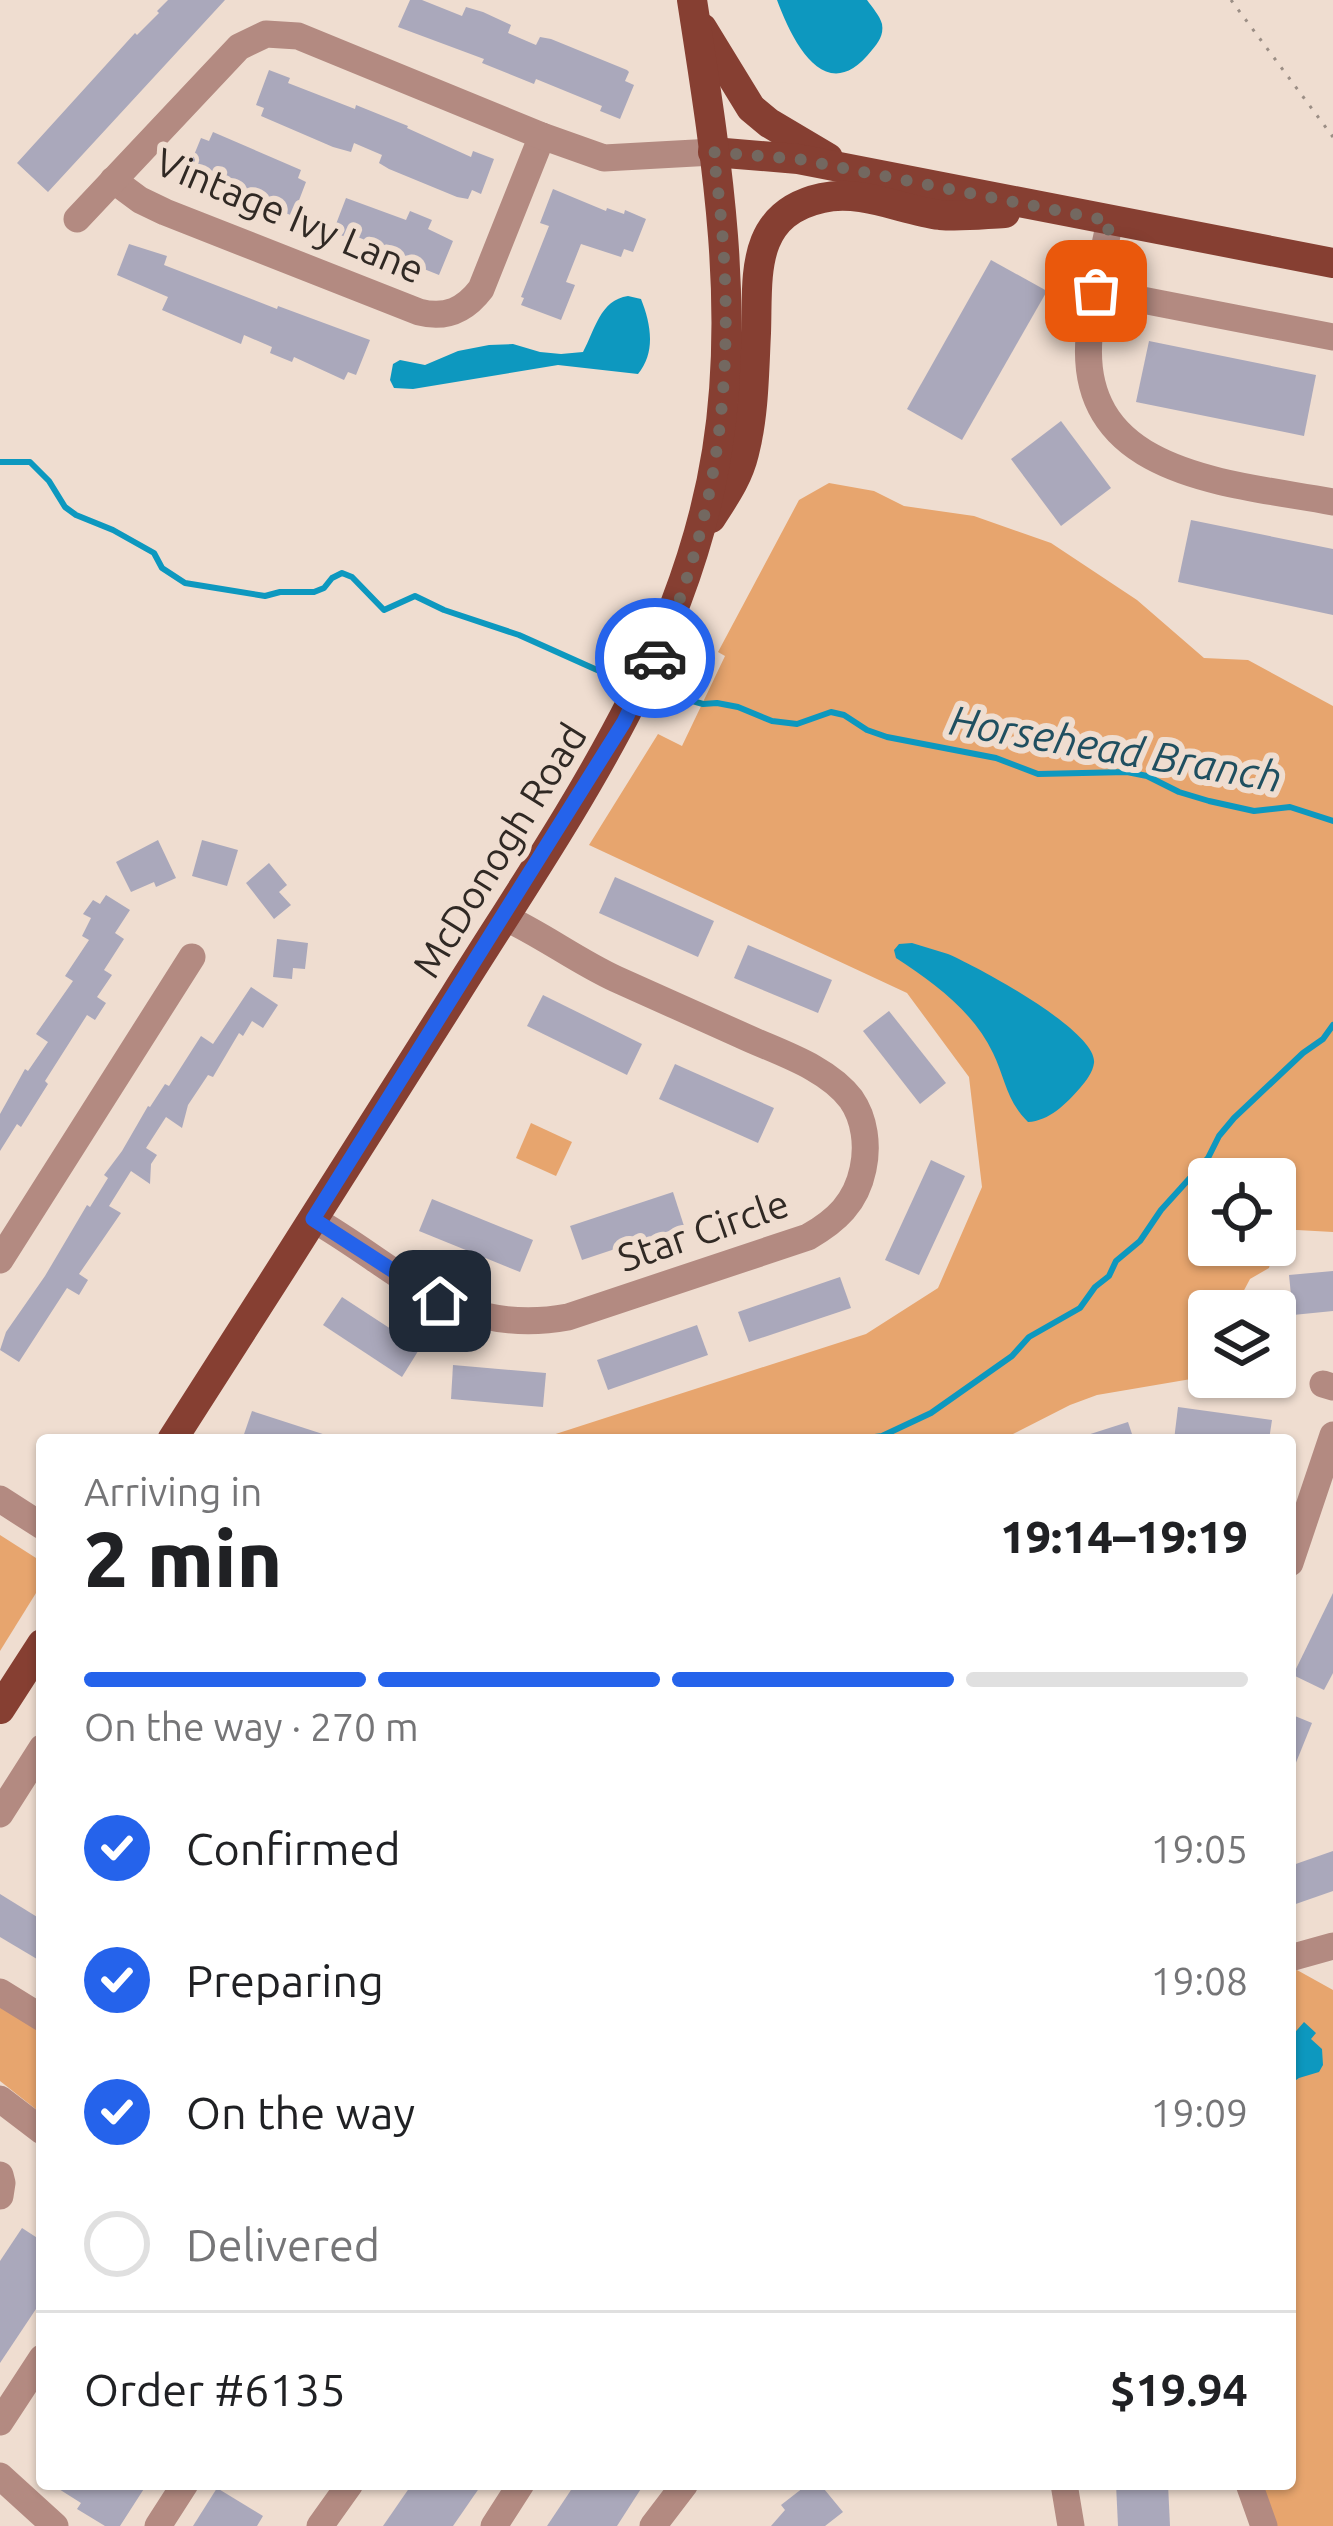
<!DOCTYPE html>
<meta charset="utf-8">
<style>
:root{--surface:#fff;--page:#f2f2f2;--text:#202124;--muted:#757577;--line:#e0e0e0;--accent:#2563eb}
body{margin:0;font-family:Ubuntu,sans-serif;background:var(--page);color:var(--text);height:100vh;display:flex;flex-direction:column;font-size:45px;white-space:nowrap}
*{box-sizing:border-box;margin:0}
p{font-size:39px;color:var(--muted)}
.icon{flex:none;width:66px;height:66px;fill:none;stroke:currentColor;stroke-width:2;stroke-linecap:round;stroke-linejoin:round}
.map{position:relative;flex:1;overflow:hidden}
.side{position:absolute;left:36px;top:1434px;width:1260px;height:1056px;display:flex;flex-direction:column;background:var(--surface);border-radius:12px;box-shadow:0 3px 9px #0004}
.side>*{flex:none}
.buttons{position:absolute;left:1188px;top:1158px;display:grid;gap:24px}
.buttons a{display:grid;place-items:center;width:108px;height:108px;border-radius:12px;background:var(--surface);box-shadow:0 3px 9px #0004;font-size:60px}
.pin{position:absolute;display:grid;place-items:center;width:102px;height:102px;color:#fff;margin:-51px;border-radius:24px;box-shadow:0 6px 18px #0006}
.courier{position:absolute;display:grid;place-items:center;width:120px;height:120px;margin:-60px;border:9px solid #2563eb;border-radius:50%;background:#fff;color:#222;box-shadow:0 3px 15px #0007}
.headline em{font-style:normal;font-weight:800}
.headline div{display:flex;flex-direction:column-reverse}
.headline{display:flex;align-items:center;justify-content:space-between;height:204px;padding:0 48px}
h1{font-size:78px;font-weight:800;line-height:90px}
.bar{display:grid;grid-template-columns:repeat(4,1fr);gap:18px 12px;align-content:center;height:144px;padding:0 48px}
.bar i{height:15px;border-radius:9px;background:var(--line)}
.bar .selected{background:var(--accent)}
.bar p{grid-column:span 4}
.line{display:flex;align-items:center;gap:30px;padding:0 48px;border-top:3px solid var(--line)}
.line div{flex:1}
ol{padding:0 48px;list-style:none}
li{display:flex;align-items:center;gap:36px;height:132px}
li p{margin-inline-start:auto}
li .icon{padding:12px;border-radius:50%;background:var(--accent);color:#fff;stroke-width:4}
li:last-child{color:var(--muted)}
li i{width:66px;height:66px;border:6px solid var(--line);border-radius:50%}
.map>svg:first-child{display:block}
</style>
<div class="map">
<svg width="1333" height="2526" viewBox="0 0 1333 2526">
<rect width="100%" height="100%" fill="#efddd0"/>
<g fill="#e7a56e" fill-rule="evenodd">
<path d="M829,483L874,491L904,506L974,516L1051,543L1137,600L1204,658L1248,660L1333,706V1232L1279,1229L1269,1268L1250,1279L1233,1311H1209V1355L1197,1378L1097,1395L1070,1405L1001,1440H537L866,1334L938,1288L982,1187L969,1077L907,993L589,845L658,734L682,746L725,656L718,652L799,500ZM1209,1179H1275V1245H1209Z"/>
<polygon points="531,1123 572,1142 556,1176 516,1158"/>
<polygon points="0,1535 36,1558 41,1585 0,1651"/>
<polygon points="1297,1970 1333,1990 1333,2526 1277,2526 1261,2484 1290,2484 1290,1972"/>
<polygon points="0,2002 42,2028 42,2114 0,2081"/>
</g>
<g fill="#0d98bf">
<path d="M777,0H867C872,7 880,16 882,24C884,35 878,43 872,50C826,109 793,43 777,0Z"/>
<path d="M628,296L641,299C651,324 656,352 638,374L558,365L413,389L394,388L390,380L393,364L400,360L425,365L458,351L489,345L513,344L540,352L561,354L583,352C595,330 600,300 628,296Z"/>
<path d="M912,943C924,947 936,950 948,954C976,966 1098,1031 1094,1063C1093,1072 1086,1081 1080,1088C1066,1104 1049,1121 1028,1122C1007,1102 1005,1078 993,1053C973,1011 934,983 896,958L894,950L899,944Z"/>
<polygon points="1304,2022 1316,2033 1311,2039 1322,2049 1323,2065 1319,2072 1299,2078 1290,2084 1290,2038"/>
</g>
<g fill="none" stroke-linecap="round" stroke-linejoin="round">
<g stroke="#0d98bf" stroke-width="6">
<polyline points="0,462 30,462 49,481 65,507 76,515 113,530 154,553 162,568 185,583 265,596 280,592 314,592 324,588 332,578 342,573 352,577 384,610 415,596 444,610 519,635 615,678"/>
<polyline points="682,698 703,704 717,703 738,707 772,721 797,724 831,712 844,715 867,730 887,737 996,758 1038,774 1127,772 1147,776 1179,792 1209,801 1254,811 1290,807 1333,821"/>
<polyline points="853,1440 882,1436 931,1413 1012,1356 1029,1337 1080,1308 1095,1287 1109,1276 1116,1261 1140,1241 1161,1210 1208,1158 1219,1136 1234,1118 1303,1053 1323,1039 1333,1025"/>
</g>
</g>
<g fill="#aaa8bb">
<polygon points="168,0 225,0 48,192 17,163 135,33 137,35 159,13 157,11"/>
<polygon points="410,0 422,0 462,16 466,7 483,12 511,25 508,33 536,45 540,37 551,39 627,70 629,72 625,81 634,85 620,119 600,111 602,106 536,79 534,84 482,63 484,59 398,27"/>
<polygon points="269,70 290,78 288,83 355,109 356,105 408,126 407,128 471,157 473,151 494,159 481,194 472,190 468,199 457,197 389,169 379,163 382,155 354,143 351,152 333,147 261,116 264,108 256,105"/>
<polygon points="213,132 301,170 298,178 306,182 293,216 273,208 275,203 209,177 208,180 187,172 201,138 209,141"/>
<polygon points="553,189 606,211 607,208 624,214 625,210 646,219 633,252 624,249 621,257 581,244 566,282 575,285 561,320 521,305 524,298 521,297 549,226 540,223"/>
<polygon points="346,198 406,220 410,211 432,220 428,229 453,241 439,275 419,267 421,262 355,236 353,240 333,232"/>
<polygon points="129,244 167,256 164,265 277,309 278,306 370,340 356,375 348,372 344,380 294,357 292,362 270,353 272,347 244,335 241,344 162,310 168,297 117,275"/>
<polygon points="991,260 1047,291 962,440 907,409"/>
<polygon points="1149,341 1316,375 1304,436 1136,402"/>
<polygon points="1061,421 1111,488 1061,526 1011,459"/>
<polygon points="1191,520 1333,549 1333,615 1178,582"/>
<polygon points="158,840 176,878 156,887 154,882 131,892 116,862"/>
<polygon points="202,840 238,850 227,886 192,876"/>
<polygon points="269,863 287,885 279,892 291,905 274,919 246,883"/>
<polygon points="615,877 714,921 698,957 599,913"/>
<polygon points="106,895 130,910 115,933 124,939 104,970 112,975 97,997 106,1003 95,1020 87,1015 45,1081 48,1084 21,1127 17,1124 0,1151 0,1114 25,1069 28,1071 48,1042 36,1034 73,981 65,976 89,940 82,936 91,918 83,914 93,900 100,904"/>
<polygon points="277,939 308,943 305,969 293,968 292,979 273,977"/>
<polygon points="748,945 832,980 818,1013 734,978"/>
<polygon points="251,987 278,1005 263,1028 252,1021 243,1036 239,1033 213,1077 208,1075 188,1105 182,1128 166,1117 146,1148 157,1155 151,1164 150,1184 131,1171 109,1206 121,1213 79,1274 88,1280 79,1295 67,1288 19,1362 0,1350 6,1332 45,1276 87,1205 90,1207 108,1178 104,1175 122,1151 148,1106 150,1107 165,1084 169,1086 201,1036 213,1044"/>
<polygon points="543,995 642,1044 627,1075 527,1026"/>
<polygon points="889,1011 946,1083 920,1104 863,1031"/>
<polygon points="675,1064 774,1108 758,1143 659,1099"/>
<polygon points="931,1160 965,1176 919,1275 885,1260"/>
<polygon points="673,1192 684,1226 582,1260 570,1226"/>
<polygon points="432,1199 533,1240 520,1272 419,1231"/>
<polygon points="1333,1271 1333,1311 1293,1315 1289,1275"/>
<polygon points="840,1277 851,1308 749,1342 738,1312"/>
<polygon points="342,1297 420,1348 402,1377 323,1325"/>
<polygon points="697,1325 708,1355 608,1390 597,1360"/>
<polygon points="453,1365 546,1373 543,1407 451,1399"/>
<polygon points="1178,1407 1272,1420 1269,1440 1174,1440"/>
<polygon points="252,1411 332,1437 331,1440 242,1440"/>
<polygon points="1128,1422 1134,1440 1082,1440 1081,1437"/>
<polygon points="1333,1593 1333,1673 1324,1690 1293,1675"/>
<polygon points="1290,1714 1312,1723 1291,1775 1290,1775"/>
<polygon points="1333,1851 1333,1891 1290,1906 1290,1866"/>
<polygon points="0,1894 42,1920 42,1962 0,1937"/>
<polygon points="22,2228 42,2241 42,2300 0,2363 0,2261"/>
<polygon points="51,2484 147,2484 120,2526 105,2526 77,2509 81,2503"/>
<polygon points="412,2484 482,2484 453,2526 383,2526"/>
<polygon points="575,2484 644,2484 617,2526 547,2526"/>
<polygon points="808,2484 820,2484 843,2512 825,2526 771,2526 785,2510 781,2505"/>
<polygon points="1116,2484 1168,2484 1170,2526 1118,2526"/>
<polygon points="217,2488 263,2516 257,2526 193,2526"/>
</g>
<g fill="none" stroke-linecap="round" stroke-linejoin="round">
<polyline stroke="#9b8e85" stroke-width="3" stroke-dasharray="3 9" stroke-linecap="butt" points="1231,0 1333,137"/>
<g stroke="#b38a81" stroke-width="27">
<path d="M113,180L140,200L165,212L419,312C446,319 465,310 481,289L542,136"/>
<polyline points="77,219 239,47 266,34 298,36 542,136 604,158 713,152"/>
<path d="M1110,221C1102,260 1092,299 1089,338C1078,478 1234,483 1333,502"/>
<polyline points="1096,291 1333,337"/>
<path d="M313,1219C402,1270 455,1338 568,1317L808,1237C836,1221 856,1203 863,1169C868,1146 865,1119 851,1099C826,1066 777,1052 741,1035C699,1016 658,998 616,979C577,961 543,935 504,917"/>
<polyline points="0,1260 192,957"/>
<polyline points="1323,1384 1333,1387"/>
<polyline points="0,1499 42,1526"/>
<polyline points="1290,1563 1333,1435"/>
<polyline points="0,1814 42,1748"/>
<polyline points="1290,1958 1333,1946"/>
<polyline points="0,1992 42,2018"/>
<polyline points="0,2099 42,2131"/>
<polyline points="0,2175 2,2183 0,2196"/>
<polyline points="0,2422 42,2358"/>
<polyline points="0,2476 55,2526"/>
<polyline points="1064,2484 1071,2526"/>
<polyline points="1249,2484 1264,2526"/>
<polyline points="158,2526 185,2484"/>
<polyline points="320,2526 350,2484"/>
<polyline points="494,2526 521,2484"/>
<polyline points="653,2526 685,2484"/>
</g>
<g stroke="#863f32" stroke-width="30">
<polyline points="702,28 751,108 769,123 828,158"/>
<polyline points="713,152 798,159 1333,263"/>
<path d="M711,518C725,496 738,478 744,453C754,414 754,372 756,333C758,277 749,214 822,198C861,189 902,210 940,215C961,217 984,214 1005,213"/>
<path d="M172,1440C267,1292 361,1144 455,995C562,824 685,655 717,451C741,301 715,149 692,0"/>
<polyline points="0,1709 42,1644"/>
</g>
</g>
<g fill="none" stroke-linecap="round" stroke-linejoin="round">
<path stroke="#736860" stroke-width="12" stroke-dasharray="0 21.6" d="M655,658C730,500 738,321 713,152L798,159L1110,221L1096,291"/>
<polyline stroke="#2563eb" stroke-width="15" points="440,1301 313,1219 624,722 655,658"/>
</g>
<g text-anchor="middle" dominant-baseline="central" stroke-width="12" stroke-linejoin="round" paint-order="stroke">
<g font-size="39" fill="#302924" stroke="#efddd0">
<text transform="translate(290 215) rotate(23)">Vintage Ivy Lane</text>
<text transform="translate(499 850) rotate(-58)">McDonogh Road</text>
<text transform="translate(703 1230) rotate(-19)">Star Circle</text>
</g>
<g font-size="42" font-style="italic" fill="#1f4f60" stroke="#efddd0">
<text transform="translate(1116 748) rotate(10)">Horsehead Branch</text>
</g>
</g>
</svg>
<div class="buttons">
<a><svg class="icon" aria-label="locate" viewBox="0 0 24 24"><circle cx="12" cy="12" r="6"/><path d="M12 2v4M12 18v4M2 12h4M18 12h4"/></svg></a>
<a><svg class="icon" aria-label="layers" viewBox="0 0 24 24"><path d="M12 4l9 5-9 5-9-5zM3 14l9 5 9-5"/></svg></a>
</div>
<div class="pin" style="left:1096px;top:291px;background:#ea580c"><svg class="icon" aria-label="bag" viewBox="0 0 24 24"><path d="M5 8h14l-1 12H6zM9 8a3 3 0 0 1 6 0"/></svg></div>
<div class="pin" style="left:440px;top:1301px;background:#1f2937"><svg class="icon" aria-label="home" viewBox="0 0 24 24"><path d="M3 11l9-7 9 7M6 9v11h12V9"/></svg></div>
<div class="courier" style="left:655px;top:658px"><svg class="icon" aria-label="car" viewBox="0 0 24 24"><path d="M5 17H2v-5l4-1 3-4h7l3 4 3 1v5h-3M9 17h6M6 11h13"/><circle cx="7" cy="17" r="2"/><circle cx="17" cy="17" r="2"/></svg></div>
<section class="side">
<div class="headline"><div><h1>2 min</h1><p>Arriving in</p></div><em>19:14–19:19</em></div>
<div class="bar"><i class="selected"></i><i class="selected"></i><i class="selected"></i><i></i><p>On the way · 270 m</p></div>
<ol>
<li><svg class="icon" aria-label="check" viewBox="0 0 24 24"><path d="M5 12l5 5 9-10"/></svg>Confirmed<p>19:05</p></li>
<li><svg class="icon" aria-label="check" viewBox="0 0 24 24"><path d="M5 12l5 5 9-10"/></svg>Preparing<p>19:08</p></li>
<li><svg class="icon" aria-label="check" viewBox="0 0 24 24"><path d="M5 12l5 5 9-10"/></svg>On the way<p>19:09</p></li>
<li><i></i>Delivered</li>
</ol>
<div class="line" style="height:156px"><div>Order #6135</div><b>$19.94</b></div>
</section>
</div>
